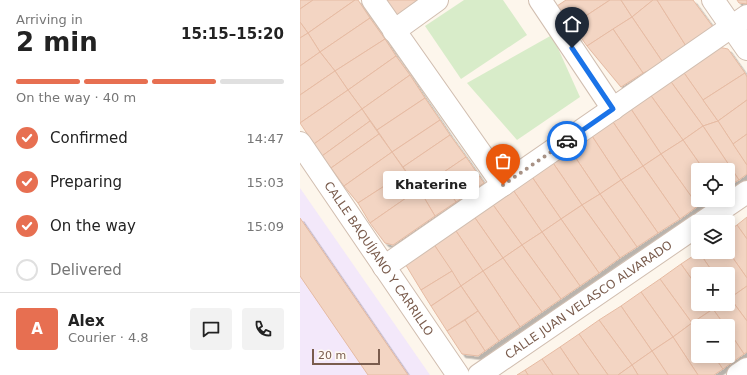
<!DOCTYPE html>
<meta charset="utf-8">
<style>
:root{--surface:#fff;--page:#f2f2f2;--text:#222;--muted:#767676;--line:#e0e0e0;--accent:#e76f51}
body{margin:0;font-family:"DejaVu Sans",sans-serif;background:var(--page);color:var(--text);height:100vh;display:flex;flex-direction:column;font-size:15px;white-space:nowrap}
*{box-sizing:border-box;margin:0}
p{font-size:13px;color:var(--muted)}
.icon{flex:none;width:22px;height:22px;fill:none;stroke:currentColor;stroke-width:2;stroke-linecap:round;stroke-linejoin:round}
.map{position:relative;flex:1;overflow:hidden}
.side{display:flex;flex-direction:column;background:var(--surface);width:300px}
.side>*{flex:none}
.fabs{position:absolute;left:391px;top:163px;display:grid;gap:8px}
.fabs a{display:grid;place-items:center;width:44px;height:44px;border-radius:4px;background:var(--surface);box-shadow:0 2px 10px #0003;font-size:20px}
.scale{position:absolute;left:12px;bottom:10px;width:68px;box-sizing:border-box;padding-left:4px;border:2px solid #7a5c4d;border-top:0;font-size:11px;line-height:14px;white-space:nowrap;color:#7a5c4d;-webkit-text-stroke:3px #fffaf3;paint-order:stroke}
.pin{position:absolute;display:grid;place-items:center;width:34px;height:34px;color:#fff;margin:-41px -17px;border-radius:50% 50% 50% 0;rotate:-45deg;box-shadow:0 0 4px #0007}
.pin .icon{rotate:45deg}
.courier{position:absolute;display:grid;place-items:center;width:40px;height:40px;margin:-20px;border:3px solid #1a73e8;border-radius:50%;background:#fff;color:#222;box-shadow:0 1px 5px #0007}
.bubble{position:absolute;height:28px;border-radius:4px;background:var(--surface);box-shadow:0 2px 10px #0003;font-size:13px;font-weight:800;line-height:28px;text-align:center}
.headline em{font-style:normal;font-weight:800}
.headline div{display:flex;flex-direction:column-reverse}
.headline{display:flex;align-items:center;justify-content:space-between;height:68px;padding:0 16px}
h1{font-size:26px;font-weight:800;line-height:30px}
.bar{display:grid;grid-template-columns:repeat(4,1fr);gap:6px 4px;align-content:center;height:48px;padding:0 16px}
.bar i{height:5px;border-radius:3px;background:var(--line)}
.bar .current{background:var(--accent)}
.bar p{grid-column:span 4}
.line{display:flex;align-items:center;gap:10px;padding:0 16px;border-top:1px solid var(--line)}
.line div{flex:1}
.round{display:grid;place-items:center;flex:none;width:42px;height:42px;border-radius:4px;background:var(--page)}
ol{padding:0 16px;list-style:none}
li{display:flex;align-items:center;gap:12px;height:44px}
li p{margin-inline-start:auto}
li .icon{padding:4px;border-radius:50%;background:var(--accent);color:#fff;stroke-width:4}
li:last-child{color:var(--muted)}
li i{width:22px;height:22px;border:2px solid var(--line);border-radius:50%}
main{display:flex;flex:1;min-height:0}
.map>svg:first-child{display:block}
</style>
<main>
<section class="side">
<div class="headline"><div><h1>2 min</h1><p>Arriving in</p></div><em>15:15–15:20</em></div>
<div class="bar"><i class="current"></i><i class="current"></i><i class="current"></i><i></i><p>On the way · 40 m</p></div>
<ol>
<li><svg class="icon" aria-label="check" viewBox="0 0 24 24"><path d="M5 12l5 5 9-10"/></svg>Confirmed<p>14:47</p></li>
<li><svg class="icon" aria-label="check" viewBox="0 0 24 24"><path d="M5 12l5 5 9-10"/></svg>Preparing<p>15:03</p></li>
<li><svg class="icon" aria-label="check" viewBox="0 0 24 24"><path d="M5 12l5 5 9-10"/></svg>On the way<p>15:09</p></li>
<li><i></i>Delivered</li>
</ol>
<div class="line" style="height:72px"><b class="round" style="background:var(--accent);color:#fff">A</b><div><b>Alex</b><p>Courier · 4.8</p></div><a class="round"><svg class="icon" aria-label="chat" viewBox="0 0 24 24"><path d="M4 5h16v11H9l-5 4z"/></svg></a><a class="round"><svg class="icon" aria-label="phone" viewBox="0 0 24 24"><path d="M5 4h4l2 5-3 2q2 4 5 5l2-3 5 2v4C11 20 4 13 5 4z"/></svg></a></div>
</section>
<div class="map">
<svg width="447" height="375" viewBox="0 0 447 375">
<defs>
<filter id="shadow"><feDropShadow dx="3.5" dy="3.5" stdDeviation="0" flood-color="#0004"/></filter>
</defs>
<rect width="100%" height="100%" fill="#fdf6ec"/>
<polygon fill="#f3e8fa" points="0,188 130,375 0,375"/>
<g fill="#d8ecc9">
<polygon points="164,0 203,0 227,35 161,79 125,26"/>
<polygon points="252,35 280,97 217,140 167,83"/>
</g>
<g fill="#f3d5c3" stroke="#e6bba3" filter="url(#shadow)">
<polygon points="0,0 13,0 0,9"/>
<polygon points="13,0 55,0 8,33 0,22 0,9"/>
<polygon points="55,0 58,0 70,18 20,52 8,33"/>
<polygon points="85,0 129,0 100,21"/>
<polygon points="266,0 310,0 272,25 257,6"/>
<polygon points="310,0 321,0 332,17 287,46 272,25"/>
<polygon points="321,0 353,0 332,17"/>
<polygon points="353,0 357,0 386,46 364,64 332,17"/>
<polygon points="357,0 393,0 413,27 386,46"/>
<polygon points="437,0 447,0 447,4 439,3"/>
<polygon points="332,17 364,64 343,73 313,29"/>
<polygon points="70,18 85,39 35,71 20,52"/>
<polygon points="0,22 8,33 0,38"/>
<polygon points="313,29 343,73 321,87 287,46"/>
<polygon points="8,33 20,52 0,66 0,38"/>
<polygon points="85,39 96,56 48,90 35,71"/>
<polygon points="418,47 428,49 445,73 403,100 382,70"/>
<polygon points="20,52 35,71 0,95 0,66"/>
<polygon points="96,56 110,75 62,109 48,90"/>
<polygon points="382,70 418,121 403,126 369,79"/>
<polygon points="35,71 48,90 0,123 0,95"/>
<polygon points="445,73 447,77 447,100 418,121 403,100"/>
<polygon points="110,75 125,98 77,130 62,109"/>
<polygon points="369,79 403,126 383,140 349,93"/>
<polygon points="48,90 62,109 14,144 0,123"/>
<polygon points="349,93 383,140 361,154 329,106"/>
<polygon points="125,98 140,120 92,152 77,130"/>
<polygon points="447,100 447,134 433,144 418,121"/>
<polygon points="329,106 361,154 343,166 311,119"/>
<polygon points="62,109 70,121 22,156 14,144"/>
<polygon points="311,119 343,166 321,180 290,133"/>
<polygon points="140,120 150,135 103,167 92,152"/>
<polygon points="70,121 79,134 31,168 22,156"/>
<polygon points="418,121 447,165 447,174 439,180 403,126"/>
<polygon points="403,126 439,180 428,186 428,170 404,170 383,140"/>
<polygon points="290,133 321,180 300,194 269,148"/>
<polygon points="79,134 92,152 44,186 31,168"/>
<polygon points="447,134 447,165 433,144"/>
<polygon points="150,135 166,157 119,189 103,167"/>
<polygon points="383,140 404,170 398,170 398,200 408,200 398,206 361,154"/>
<polygon points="269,148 300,194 282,205 251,160"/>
<polygon points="92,152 106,172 58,203 44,186"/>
<polygon points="361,154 398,206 380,219 343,166"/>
<polygon points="166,157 184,183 156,202 138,176"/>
<polygon points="251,160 282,205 261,219 230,174"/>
<polygon points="343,166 380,219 358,233 321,180"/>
<polygon points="106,172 119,189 70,223 58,203"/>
<polygon points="230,174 261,219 242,232 211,187"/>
<polygon points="138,176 156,202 135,216 119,189"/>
<polygon points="321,180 358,233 337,247 300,194"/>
<polygon points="211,187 242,232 222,245 191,202"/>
<polygon points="119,189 135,216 93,245 85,243 70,223"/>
<polygon points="300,194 337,247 320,258 282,205"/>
<polygon points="191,202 222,245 203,258 173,215"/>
<polygon points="282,205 320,258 299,273 261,219"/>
<polygon points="173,215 203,258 183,271 154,228"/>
<polygon points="447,217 447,239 437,225"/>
<polygon points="0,218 108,375 68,375 0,276"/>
<polygon points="261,219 299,273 280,286 242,232"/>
<polygon points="437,225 447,239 447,278 428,251 428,231"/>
<polygon points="154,228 183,271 161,286 133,243"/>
<polygon points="242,232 280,286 261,299 222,245"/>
<polygon points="133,243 152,271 121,290 104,262"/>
<polygon points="222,245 261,299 242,312 203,258"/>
<polygon points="428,251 447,278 447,286 430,298 428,295 428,274 414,274 399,252 428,252"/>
<polygon points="399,252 414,274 398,274 398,288 381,264"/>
<polygon points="203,258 242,312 220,327 183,271"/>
<polygon points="381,264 398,288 398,304 409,304 413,309 392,323 360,279"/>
<polygon points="152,271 161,286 131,306 121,290"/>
<polygon points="183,271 220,327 199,341 161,286"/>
<polygon points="360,279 392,323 373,337 341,292"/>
<polygon points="161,286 178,311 147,331 131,306"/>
<polygon points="447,286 447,321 430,298"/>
<polygon points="341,292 373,337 352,351 321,306"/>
<polygon points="430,298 447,321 447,352 444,354 428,330 428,326 425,326 413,309 420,304 428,304 428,299"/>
<polygon points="409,304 420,304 413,309"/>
<polygon points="321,306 352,351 332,365 299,320"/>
<polygon points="413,309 425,326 398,326 398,332 392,323"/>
<polygon points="178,311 199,341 185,351 165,320"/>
<polygon points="165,320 185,351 178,356 162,354 147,331"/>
<polygon points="299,320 332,365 318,375 308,375 279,334"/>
<polygon points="392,323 398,332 398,356 414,356 423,369 414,375 398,375 373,337"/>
<polygon points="428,330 444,354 423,369 414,356 428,356"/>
<polygon points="279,334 308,375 279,375 260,347"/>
<polygon points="373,337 398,375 368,375 352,351"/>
<polygon points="260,347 279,375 253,375 242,359"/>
<polygon points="352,351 368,375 338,375 332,365"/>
<polygon points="242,359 253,375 228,375 225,370"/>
<polygon points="332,365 338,375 318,375"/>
<polygon points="225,370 228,375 217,375"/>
</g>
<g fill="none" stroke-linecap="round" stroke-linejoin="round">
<defs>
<g id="minor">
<polyline points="73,0 203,185"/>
<polyline points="240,0 313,109"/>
<polyline points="413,0 447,49"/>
<polyline points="94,31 137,0"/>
<path id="s1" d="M0,143L158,375"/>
<polyline points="403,222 447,192"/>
<polyline points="84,267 447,16"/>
<path id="s2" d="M179,375L398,225"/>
<polyline points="438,375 447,369"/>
</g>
</defs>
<use href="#minor" stroke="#d1beb0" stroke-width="24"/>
<use href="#minor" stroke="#fff" stroke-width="22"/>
</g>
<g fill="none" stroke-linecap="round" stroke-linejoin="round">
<polyline stroke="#a89285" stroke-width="4" stroke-dasharray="0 7.2" points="203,185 267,141"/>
<polyline stroke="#1a73e8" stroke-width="5" points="267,141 313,109 272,48"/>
</g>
<g text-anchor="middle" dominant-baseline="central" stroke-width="4" stroke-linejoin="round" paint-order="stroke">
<g font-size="12" fill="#7a5c4d" stroke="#fffaf3">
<text stroke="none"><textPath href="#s1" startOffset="140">CALLE BAQUÍJANO Y CARRILLO</textPath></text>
<text stroke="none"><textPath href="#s2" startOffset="133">CALLE JUAN VELASCO ALVARADO</textPath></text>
</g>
</g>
</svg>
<div class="fabs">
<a><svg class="icon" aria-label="locate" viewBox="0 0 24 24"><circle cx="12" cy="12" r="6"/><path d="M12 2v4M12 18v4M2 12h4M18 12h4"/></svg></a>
<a><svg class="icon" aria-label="layers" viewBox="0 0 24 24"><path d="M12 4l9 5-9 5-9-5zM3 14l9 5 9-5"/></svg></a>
<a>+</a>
<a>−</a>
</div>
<div class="scale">20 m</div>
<div class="pin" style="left:203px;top:185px;background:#ea580c"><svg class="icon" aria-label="bag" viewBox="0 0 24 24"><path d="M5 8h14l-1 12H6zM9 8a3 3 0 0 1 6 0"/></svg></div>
<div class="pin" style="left:272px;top:48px;background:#1f2937"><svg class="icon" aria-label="home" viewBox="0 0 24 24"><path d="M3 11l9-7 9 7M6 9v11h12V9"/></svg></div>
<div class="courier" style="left:267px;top:141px"><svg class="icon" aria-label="car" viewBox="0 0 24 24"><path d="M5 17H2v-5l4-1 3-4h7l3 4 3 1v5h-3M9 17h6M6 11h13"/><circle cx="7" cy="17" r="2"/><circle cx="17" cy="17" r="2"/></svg></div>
<div class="bubble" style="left:83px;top:171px;width:96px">Khaterine</div>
</div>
</main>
